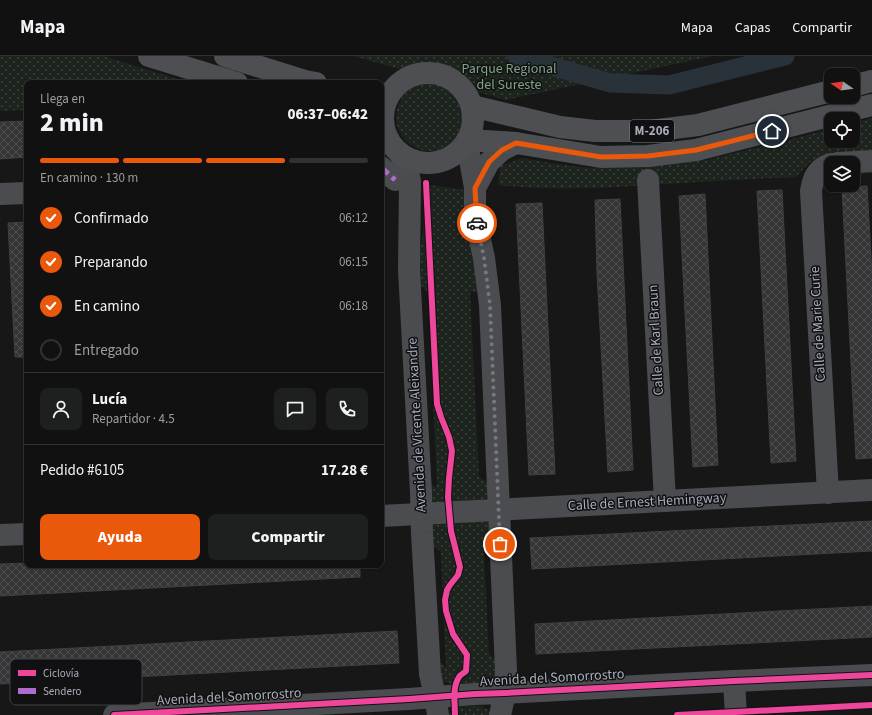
<!DOCTYPE html>
<html lang="es">
<meta charset="utf-8">
<style>
:root{--surface:#111;--page:#1e1f1f;--text:#f1f3f6;--muted:#9c9d9f;--line:#303131;--accent:#ea580c}
body{margin:0;font-family:"Source Sans 3",sans-serif;background:var(--page);color:var(--text);height:100vh;display:flex;flex-direction:column;font-size:15px;white-space:nowrap}
*{box-sizing:border-box;margin:0}
p{font-size:13px;color:var(--muted)}
.icon{flex:none;width:22px;height:22px;fill:none;stroke:currentColor;stroke-width:2;stroke-linecap:round;stroke-linejoin:round}
.map{position:relative;flex:1;overflow:hidden}
.drawer{position:absolute;left:24px;top:24px;width:360px;height:488px;display:flex;flex-direction:column;background:var(--surface);border-radius:8px;box-shadow:0 1px 3px #0004,0 0 0 1px var(--line)}
.drawer>*{flex:none}
.needle{width:26px;rotate:283deg}
.tools{position:absolute;left:824px;top:12px;display:grid;gap:8px}
.tools a{display:grid;place-items:center;width:36px;height:36px;border-radius:8px;background:var(--surface);box-shadow:0 1px 3px #0004,0 0 0 1px var(--line);font-size:20px}
.pin{position:absolute;display:grid;place-items:center;width:34px;height:34px;color:#fff;margin:-17px;border:2px solid #fff;border-radius:50%;box-shadow:0 1px 4px #0007}
.courier{position:absolute;display:grid;place-items:center;width:40px;height:40px;margin:-20px;border:3px solid #ea580c;border-radius:50%;background:#fff;color:#222;box-shadow:0 1px 5px #0007}
.headline em{font-style:normal;font-weight:800}
.headline div{display:flex;flex-direction:column-reverse}
.headline{display:flex;align-items:center;justify-content:space-between;height:68px;padding:0 16px}
h1{font-size:26px;font-weight:800;line-height:30px}
.bar{display:grid;grid-template-columns:repeat(4,1fr);gap:6px 4px;align-content:center;height:48px;padding:0 16px}
.bar i{height:5px;border-radius:3px;background:var(--line)}
.bar .current{background:var(--accent)}
.bar p{grid-column:span 4}
.line{display:flex;align-items:center;gap:10px;padding:0 16px;border-top:1px solid var(--line)}
.line div{flex:1}
.round{display:grid;place-items:center;flex:none;width:42px;height:42px;border-radius:8px;background:var(--page)}
ol{padding:0 16px;list-style:none}
li{display:flex;align-items:center;gap:12px;height:44px}
li p{margin-inline-start:auto}
li .icon{padding:4px;border-radius:50%;background:var(--accent);color:#fff;stroke-width:4}
li:last-child{color:var(--muted)}
li i{width:22px;height:22px;border:2px solid var(--line);border-radius:50%}
.primary-button{display:flex;gap:8px;margin-top:auto;padding:8px 16px}
.primary-button a{flex:1;height:46px;border-radius:8px;background:var(--accent);color:#fff;font-size:16px;font-weight:800;line-height:46px;text-align:center}
.primary-button a+a{background:var(--page);color:var(--text)}
header{display:flex;align-items:center;gap:24px;box-sizing:border-box;height:56px;padding:0 20px;background:var(--surface);border-bottom:1px solid var(--line)}
header strong{font-size:19px}
nav{display:flex;gap:22px;margin-inline-start:auto;font-size:14px}
.map>svg:first-child{display:block}
</style>
<header>
<strong>Mapa</strong>
<nav><a>Mapa</a><a>Capas</a><a>Compartir</a></nav>
</header>
<div class="map">
<svg width="872" height="659" viewBox="0 0 872 659">
<defs>
<pattern id="green-dots" width="8" height="8" patternUnits="userSpaceOnUse"><rect width="8" height="8" fill="#1d241e"/><path d="M2 2h.1M6 6h.1" fill="none" stroke="#3b413d" stroke-width="1.8" stroke-linecap="round"/></pattern>
<pattern id="building-cross-hatch" width="8" height="8" patternUnits="userSpaceOnUse"><rect width="8" height="8" fill="#353536"/><path d="M0 0l8 8M0 8l8-8" fill="none" stroke="#4f5051"/></pattern>
</defs>
<rect width="100%" height="100%" fill="#171717"/>
<g fill="url(#green-dots)">
<polygon points="0,0 104,0 189,27 27,27 27,54 0,55"/>
<polygon points="354,0 713,0 506,44"/>
<circle cx="430" cy="61" r="34"/>
<path d="M872,62V117L853,118V107L828,100L810,106L796,121C747,123 698,126 650,129C599,132 548,135 498,129L500,110L522,102L557,108L590,112L707,104L831,73V85H853V67Z"/>
<path d="M423,128L465,134L482,238L470,235L479,421L492,430L489,440L482,446L437,448C425,442 427,433 424,420L436,432L437,427L428,236L416,225L418,208L421,192L424,166Z"/>
<path d="M485,465L490,466L496,492L483,481L489,598L501,608L496,623C484,630 452,631 440,624L435,602L446,611L441,496L427,485L431,468Z"/>
<polygon points="480,650 487,653 491,659 449,659 453,654 457,651"/>
</g>
<g fill="none" stroke-linecap="round" stroke-linejoin="round">
<polyline stroke="#2a3239" stroke-width="19" points="517,0 610,27 669,29 785,0"/>
</g>
<g fill="url(#building-cross-hatch)" stroke="#3f4043">
<polygon points="27,65 27,101 0,103 0,66"/>
<polygon points="867,130 872,219 872,402 856,403 842,132"/>
<polygon points="782,134 796,405 771,407 757,135"/>
<polygon points="705,138 718,409 693,411 679,140"/>
<polygon points="620,143 633,414 608,416 597,218 595,144"/>
<polygon points="542,147 555,418 529,419 516,148"/>
<polygon points="27,166 27,301 15,301 8,167"/>
<polygon points="872,465 872,495 532,513 530,482"/>
<polygon points="27,507 27,509 360,509 360,521 0,540 0,508"/>
<polygon points="872,550 872,581 536,598 535,568"/>
<polygon points="397,575 399,607 0,628 0,596"/>
</g>
<g fill="none" stroke-linecap="round" stroke-linejoin="round">
<g stroke="#4b4c50" stroke-width="22">
<polyline points="467,86 475,132 475,153 478,174 484,202 490,249 506,614 505,637 500,659"/>
<polyline points="400,98 407,112 410,125 409,214 421,437 422,477 430,618 435,640 438,659"/>
<polyline points="838,107 872,105"/>
<polyline points="381,111 395,124"/>
<polyline points="648,124 665,445"/>
<polyline points="475,132 489,106 502,94 516,87"/>
<polyline points="0,138 27,137"/>
<path d="M828,437L811,135C813,122 817,112 831,108"/>
<polyline points="381,460 872,434"/>
<polyline points="0,479 27,478"/>
<polyline points="734,625 736,659"/>
<polyline points="114,659 409,643 475,638 505,637 734,625 872,619"/>
</g>
<g stroke="#4d4f52" stroke-width="22">
<polyline points="149,0 237,27"/>
<polyline points="225,0 305,25 316,27"/>
<circle cx="428" cy="62" r="45"/>
<polyline points="853,30 872,25"/>
<polyline points="472,50 560,71 595,75 650,75 698,69 831,35"/>
<polyline points="467,84 516,87 601,101 648,100 696,94 872,49"/>
</g>
<polyline stroke="#b06ccc" stroke-width="5" stroke-dasharray="10 5" stroke-linecap="butt" points="381,111 395,124"/>
<defs>
<g id="cycleway">
<path d="M426,127L437,348L441,361L449,381L452,395L449,422L448,441L451,475L460,511L458,519L450,529L447,534L445,544L446,555L453,578L467,599L466,615C464,617 460,619 459,621C452,632 455,647 455,659"/>
<polyline points="114,659 409,643 475,638 505,637 734,625 872,619"/>
<polyline points="677,659 872,649"/>
</g>
</defs>
<use href="#cycleway" stroke="#111113" stroke-width="8"/>
<use href="#cycleway" stroke="#ed469a" stroke-width="6"/>
</g>
<g fill="none" stroke-linecap="round" stroke-linejoin="round">
<polyline stroke="#757880" stroke-width="4" stroke-dasharray="0 7.2" points="477,167 484,202 490,249 500,488"/>
<polyline stroke="#ea580c" stroke-width="5" points="477,167 476,152 475,132 489,106 502,94 516,87 601,101 648,100 696,94 772,75"/>
</g>
<g text-anchor="middle" dominant-baseline="central" stroke-width="3" stroke-linejoin="round" paint-order="stroke">
<rect fill="#111113" stroke="#7b7e86" stroke-width="1" x="630" y="64" width="44" height="22" rx="3"/>
<g font-size="13" font-weight="bold" fill="#a8adb8">
<text x="652" y="75">M-206</text>
</g>
<g font-size="14" fill="#7fa381" stroke="#111113">
<text x="509" y="13">Parque Regional<tspan x="509" dy="16">del Sureste</tspan></text>
</g>
<g font-size="14" fill="#a8adb8" stroke="#111113">
<text transform="translate(818 268) rotate(-93)">Calle de Marie Curie</text>
<text transform="translate(656 284) rotate(-93)">Calle de Karl Braun</text>
<text transform="translate(417 369) rotate(-93)">Avenida de Vicente Aleixandre</text>
<text transform="translate(647 446) rotate(-3)">Calle de Ernest Hemingway</text>
<text transform="translate(552 622) rotate(-3)">Avenida del Somorrostro</text>
<text transform="translate(229 641) rotate(-3)">Avenida del Somorrostro</text>
</g>
</g>
<rect x="10" y="603" width="132" height="46" rx="6" fill="#111113" stroke="#3e4045" stroke-width="1"/>
<rect x="18" y="614" width="18" height="6" fill="#ed469a"/>
<rect x="18" y="632" width="18" height="6" fill="#b06ccc"/>
<g font-size="11" fill="#a8adb8">
<text x="43" y="621">Ciclovía</text>
<text x="43" y="639">Sendero</text>
</g>
</svg>
<div class="tools">
<a><svg class="needle" viewBox="-14 -14 28 28"><path d="M0-13l5 13h-10z" fill="#e53935"/><path d="M0 13l5-13h-10z" fill="#9c9d9f"/></svg></a>
<a><svg class="icon" aria-label="locate" viewBox="0 0 24 24"><circle cx="12" cy="12" r="6"/><path d="M12 2v4M12 18v4M2 12h4M18 12h4"/></svg></a>
<a><svg class="icon" aria-label="layers" viewBox="0 0 24 24"><path d="M12 4l9 5-9 5-9-5zM3 14l9 5 9-5"/></svg></a>
</div>
<div class="pin" style="left:500px;top:488px;background:#ea580c"><svg class="icon" aria-label="bag" viewBox="0 0 24 24"><path d="M5 8h14l-1 12H6zM9 8a3 3 0 0 1 6 0"/></svg></div>
<div class="pin" style="left:772px;top:75px;background:#1f2937"><svg class="icon" aria-label="home" viewBox="0 0 24 24"><path d="M3 11l9-7 9 7M6 9v11h12V9"/></svg></div>
<div class="courier" style="left:477px;top:167px"><svg class="icon" aria-label="car" viewBox="0 0 24 24"><path d="M5 17H2v-5l4-1 3-4h7l3 4 3 1v5h-3M9 17h6M6 11h13"/><circle cx="7" cy="17" r="2"/><circle cx="17" cy="17" r="2"/></svg></div>
<section class="drawer">
<div class="headline"><div><h1>2 min</h1><p>Llega en</p></div><em>06:37–06:42</em></div>
<div class="bar"><i class="current"></i><i class="current"></i><i class="current"></i><i></i><p>En camino · 130 m</p></div>
<ol>
<li><svg class="icon" aria-label="check" viewBox="0 0 24 24"><path d="M5 12l5 5 9-10"/></svg>Confirmado<p>06:12</p></li>
<li><svg class="icon" aria-label="check" viewBox="0 0 24 24"><path d="M5 12l5 5 9-10"/></svg>Preparando<p>06:15</p></li>
<li><svg class="icon" aria-label="check" viewBox="0 0 24 24"><path d="M5 12l5 5 9-10"/></svg>En camino<p>06:18</p></li>
<li><i></i>Entregado</li>
</ol>
<div class="line" style="height:72px"><a class="round"><svg class="icon" aria-label="person" viewBox="0 0 24 24"><circle cx="12" cy="8" r="4"/><path d="M4 21q1-7 8-7t8 7"/></svg></a><div><b>Lucía</b><p>Repartidor · 4.5</p></div><a class="round"><svg class="icon" aria-label="chat" viewBox="0 0 24 24"><path d="M4 5h16v11H9l-5 4z"/></svg></a><a class="round"><svg class="icon" aria-label="phone" viewBox="0 0 24 24"><path d="M5 4h4l2 5-3 2q2 4 5 5l2-3 5 2v4C11 20 4 13 5 4z"/></svg></a></div>
<div class="line" style="height:52px"><div>Pedido #6105</div><b>17.28 €</b></div>
<div class="primary-button"><a>Ayuda</a><a>Compartir</a></div>
</section>
</div>
